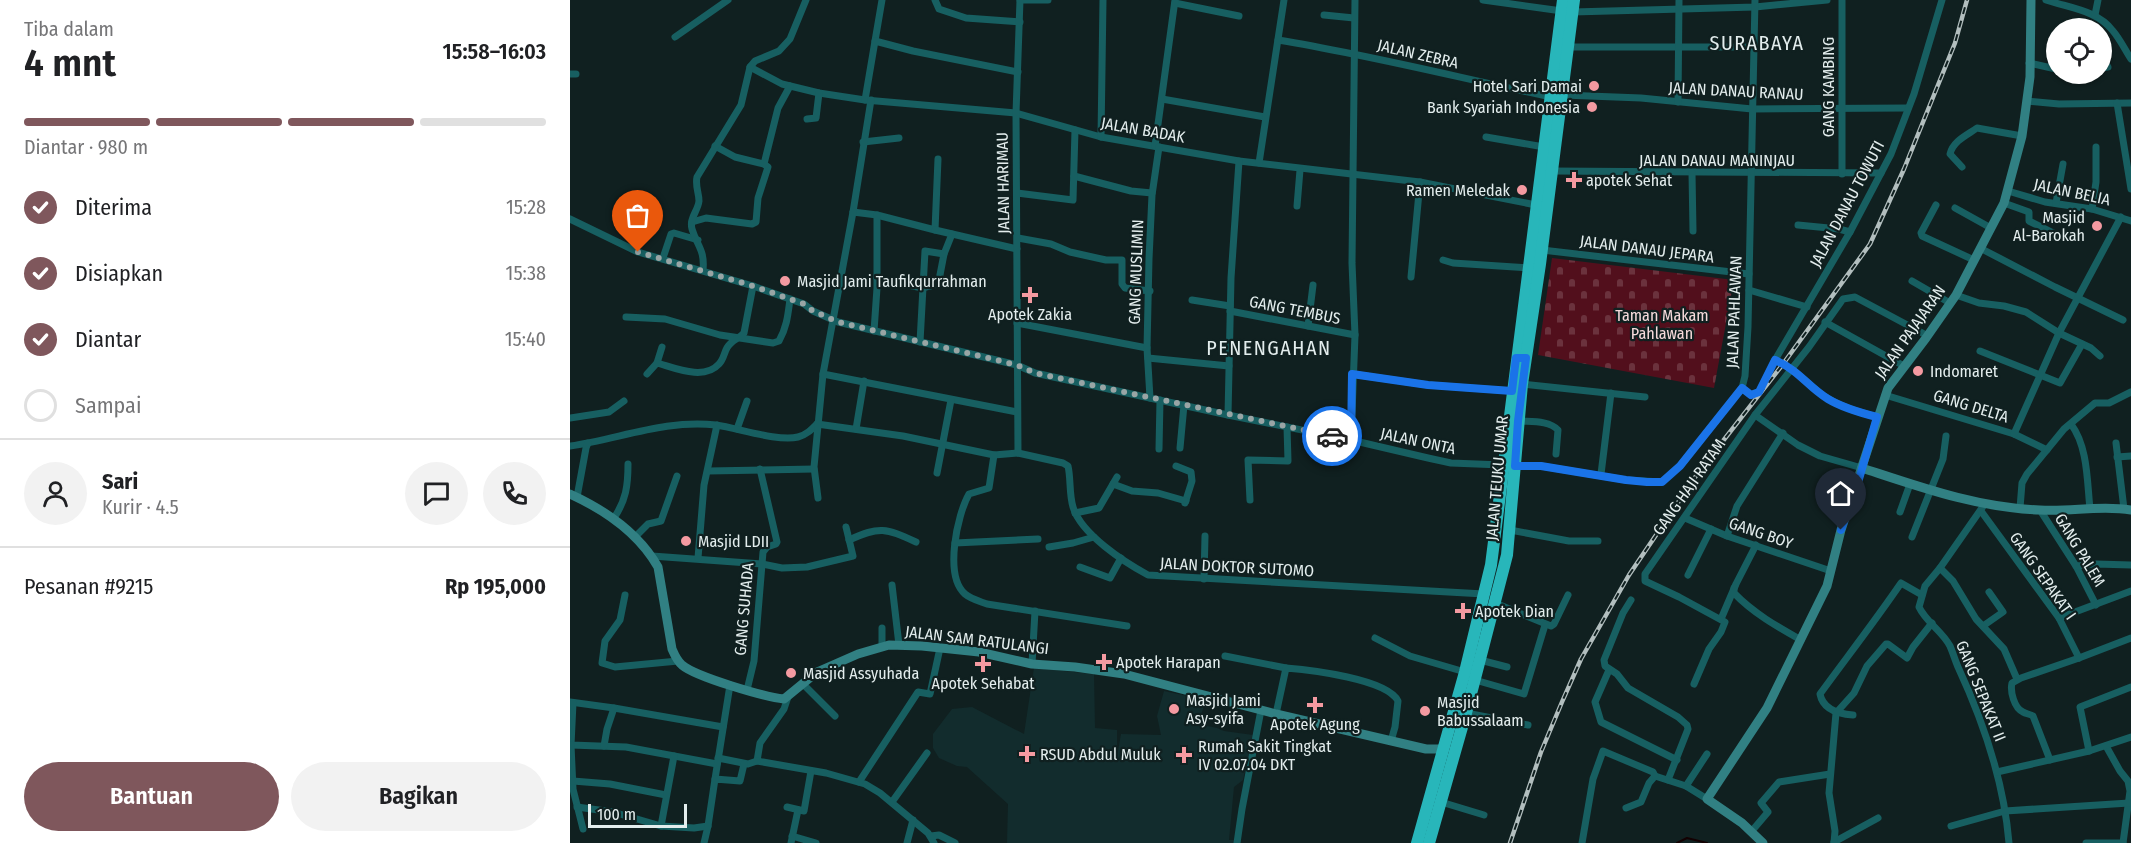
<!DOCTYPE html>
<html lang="id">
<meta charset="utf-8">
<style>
:root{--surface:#fff;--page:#f2f2f2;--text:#202124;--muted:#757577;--line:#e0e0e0;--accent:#7f575c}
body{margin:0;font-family:"Fira Sans Condensed",sans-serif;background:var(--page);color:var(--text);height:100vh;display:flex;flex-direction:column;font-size:22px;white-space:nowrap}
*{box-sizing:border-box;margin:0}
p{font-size:20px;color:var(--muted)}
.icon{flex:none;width:33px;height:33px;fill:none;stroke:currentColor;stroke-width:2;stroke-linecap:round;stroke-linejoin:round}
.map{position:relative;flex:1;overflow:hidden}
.panel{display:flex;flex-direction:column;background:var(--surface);width:570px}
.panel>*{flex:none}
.controls{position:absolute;left:1476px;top:18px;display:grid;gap:12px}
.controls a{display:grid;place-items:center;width:66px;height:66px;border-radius:50%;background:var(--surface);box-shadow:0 2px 4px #0004;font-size:30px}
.scale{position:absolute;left:18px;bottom:15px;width:99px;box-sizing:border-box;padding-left:6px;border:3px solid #e3eded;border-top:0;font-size:16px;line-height:21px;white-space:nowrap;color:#e3eded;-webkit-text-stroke:4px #102020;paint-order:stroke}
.pin{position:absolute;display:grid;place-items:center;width:51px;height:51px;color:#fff;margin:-62px -26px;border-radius:50% 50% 50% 0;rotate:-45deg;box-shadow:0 0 6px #0007}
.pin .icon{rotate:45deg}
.courier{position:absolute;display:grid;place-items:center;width:60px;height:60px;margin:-30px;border:4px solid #1a73e8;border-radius:50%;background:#fff;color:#222;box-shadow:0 2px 8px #0007}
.summary em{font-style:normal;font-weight:600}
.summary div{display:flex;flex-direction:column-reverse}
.summary{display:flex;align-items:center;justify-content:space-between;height:102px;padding:0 24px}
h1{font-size:39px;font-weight:600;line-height:45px}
.bar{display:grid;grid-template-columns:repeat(4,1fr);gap:9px 6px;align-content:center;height:72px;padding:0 24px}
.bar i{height:8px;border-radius:4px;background:var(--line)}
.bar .active{background:var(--accent)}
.bar p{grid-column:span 4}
.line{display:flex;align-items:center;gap:15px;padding:0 24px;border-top:2px solid var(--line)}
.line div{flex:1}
.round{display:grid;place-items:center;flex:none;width:63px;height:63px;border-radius:32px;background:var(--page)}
ol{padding:0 24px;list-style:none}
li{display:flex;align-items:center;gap:18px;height:66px}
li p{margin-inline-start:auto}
li .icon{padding:6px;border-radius:50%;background:var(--accent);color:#fff;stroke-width:4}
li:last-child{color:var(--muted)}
li i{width:33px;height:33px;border:3px solid var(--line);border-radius:50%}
.action{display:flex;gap:12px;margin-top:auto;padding:12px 24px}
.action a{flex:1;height:69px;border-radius:36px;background:var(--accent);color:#fff;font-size:24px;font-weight:600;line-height:69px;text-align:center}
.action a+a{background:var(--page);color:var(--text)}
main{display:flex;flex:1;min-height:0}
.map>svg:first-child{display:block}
</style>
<main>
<section class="panel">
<div class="summary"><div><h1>4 mnt</h1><p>Tiba dalam</p></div><em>15:58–16:03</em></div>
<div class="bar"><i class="active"></i><i class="active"></i><i class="active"></i><i></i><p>Diantar · 980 m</p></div>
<ol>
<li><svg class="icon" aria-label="check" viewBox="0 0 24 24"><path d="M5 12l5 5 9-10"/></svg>Diterima<p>15:28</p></li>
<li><svg class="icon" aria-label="check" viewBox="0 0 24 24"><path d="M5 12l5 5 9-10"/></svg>Disiapkan<p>15:38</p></li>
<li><svg class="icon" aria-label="check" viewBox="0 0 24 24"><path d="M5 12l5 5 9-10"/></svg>Diantar<p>15:40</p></li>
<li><i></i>Sampai</li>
</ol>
<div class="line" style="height:108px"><a class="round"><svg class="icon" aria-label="person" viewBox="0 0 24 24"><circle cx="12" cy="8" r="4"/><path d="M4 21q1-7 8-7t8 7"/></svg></a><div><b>Sari</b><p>Kurir · 4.5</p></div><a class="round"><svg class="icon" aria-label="chat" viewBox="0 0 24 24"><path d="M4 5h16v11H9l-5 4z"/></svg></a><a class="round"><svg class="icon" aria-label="phone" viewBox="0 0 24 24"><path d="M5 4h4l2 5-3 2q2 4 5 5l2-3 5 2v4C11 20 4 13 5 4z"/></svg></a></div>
<div class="line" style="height:78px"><div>Pesanan #9215</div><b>Rp 195,000</b></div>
<div class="action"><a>Bantuan</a><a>Bagikan</a></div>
</section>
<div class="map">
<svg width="1561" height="843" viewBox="0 0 1561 843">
<defs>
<pattern id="cemetery-stones" width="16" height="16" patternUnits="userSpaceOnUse" patternTransform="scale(1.5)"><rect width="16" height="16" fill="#520f1c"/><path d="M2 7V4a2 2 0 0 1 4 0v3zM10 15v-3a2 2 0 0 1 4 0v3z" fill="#6b323d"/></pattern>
</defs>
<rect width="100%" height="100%" fill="#102020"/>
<polygon fill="#122c2d" points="464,668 524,674 525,728 547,730 547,757 551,734 591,735 587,716 594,691 636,700 628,724 647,728 654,731 683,735 673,780 664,787 659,840 664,840 664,843 437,843 438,804 397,767 387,766 369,758 363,748 363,734 382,709 402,707 454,734"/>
<polygon fill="url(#cemetery-stones)" points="982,258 1164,280 1144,388 968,355"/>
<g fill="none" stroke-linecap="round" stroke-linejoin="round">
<polyline stroke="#130002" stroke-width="2" points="1107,843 1117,838 1137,843"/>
<g stroke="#175f61" stroke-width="7">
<polyline points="365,0 369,9 396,18 450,22"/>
<polyline points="450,0 478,0"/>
<polyline points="913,0 992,11"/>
<path d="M1476,0C1499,8 1527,10 1543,31C1550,39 1555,50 1561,59"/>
<polyline points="605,3 669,16"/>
<polyline points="1003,12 1185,7 1257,0"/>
<polyline points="754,15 784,18"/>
<polyline points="1525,15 1528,0"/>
<polyline points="105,37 158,0"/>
<path d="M708,40C800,55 890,78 981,97"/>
<polyline points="305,41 312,0"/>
<polyline points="999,47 1183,47"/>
<polyline points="1459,63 1486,69"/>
<polyline points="180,67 212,84 249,93 295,100 446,113 531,137 669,161 850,182 966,205"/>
<polyline points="1532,68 1538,67"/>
<polyline points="0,74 6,74"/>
<polyline points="993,95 1071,98 1182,109 1338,108"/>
<polyline points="592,99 695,117"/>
<polyline points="295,100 305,41 343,51 448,72"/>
<polyline points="1457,101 1489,104 1561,103"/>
<polyline points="1108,102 1109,0"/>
<polyline points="1547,103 1561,189"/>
<polyline points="237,119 246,118 249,93"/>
<polyline points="531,137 533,0"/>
<polyline points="916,137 974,147"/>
<polyline points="293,142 329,138"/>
<polyline points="585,146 605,0"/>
<polyline points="689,163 714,0"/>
<polyline points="194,164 208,108 220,86"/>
<path d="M1392,167L1380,154C1383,141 1397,135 1407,128L1452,136"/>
<polyline points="982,171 1311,173"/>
<polyline points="1122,173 1123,231"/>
<polyline points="1272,174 1272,0"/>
<polyline points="504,176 561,191 582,193"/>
<polyline points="1438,191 1475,202 1522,209 1561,221"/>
<polyline points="447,193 503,200 505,130"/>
<polyline points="1434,203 1459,212 1459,221 1485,234"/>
<polyline points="1486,203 1493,164"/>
<polyline points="1366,205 1351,233 1352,236 1404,260"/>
<polyline points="727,206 730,170"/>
<polyline points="1385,208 1421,228"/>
<polyline points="1522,209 1526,182 1526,147"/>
<polyline points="283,212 307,215 365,230 368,159"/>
<polyline points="0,219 68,252 183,286 234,304 243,311 268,322 447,365 465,373 658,415 781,440 858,458 881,463 932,465"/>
<polyline points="122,222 136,218 182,224 186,222 188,198 198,167 194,164 165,157 145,146"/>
<polyline points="1228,225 1269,229 1280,232"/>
<polyline points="365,230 447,249"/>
<polyline points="448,238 481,244 500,252 536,260 552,260 552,284 555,288 580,291"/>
<polyline points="1410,248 1485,287 1553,320"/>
<polyline points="972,250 1179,274"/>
<polyline points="93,258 101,234 104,233 128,240"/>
<polyline points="873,260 883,263 959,268"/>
<path d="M133,270C135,250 127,246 122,229C119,218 128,211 129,201C129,193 125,186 127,177L171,105L180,67L185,61L209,51L220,39L236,0"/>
<polyline points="841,277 850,182"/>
<polyline points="307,278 352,288 364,285 369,280 374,254 382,234"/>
<polyline points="1342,281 1380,303"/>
<polyline points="1179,290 1237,307"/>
<polyline points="1386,295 1409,303 1434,306 1456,312 1489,333 1521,348 1530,356"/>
<polyline points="622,300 660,306"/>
<polyline points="660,311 785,335"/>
<path d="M56,317L95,319L150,335L203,343L209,341C217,327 218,314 220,299"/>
<polyline points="1255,322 1334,366"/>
<polyline points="447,323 577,348"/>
<polyline points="738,326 743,285"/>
<polyline points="304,331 307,288 307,215"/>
<polyline points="350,342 355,251 374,254"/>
<polyline points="1410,351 1490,383 1512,344"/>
<polyline points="578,358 659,366"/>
<path d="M1205,360C1227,370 1236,383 1254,396C1270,407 1289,412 1307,417"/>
<polyline points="87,363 92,347"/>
<path d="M77,374L87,363C105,368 134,381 149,364C155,358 154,349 160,344C164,339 170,338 174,333L183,286"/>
<polyline points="253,374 447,412"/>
<polyline points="782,374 858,385 942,391"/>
<polyline points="952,384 1075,397"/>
<polyline points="1172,388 1181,395 1189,392 1205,360 1280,232 1321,154 1344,94 1372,0"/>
<polyline points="1315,395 1444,434 1477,450"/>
<polyline points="580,398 577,348 579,259 582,195 589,147"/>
<polyline points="658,415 661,278 669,161"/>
<polyline points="1185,415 1228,445 1250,456 1292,468"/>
<polyline points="0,418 39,412 54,401"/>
<path d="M948,421C961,422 979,420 988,430L986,454"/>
<path d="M247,424L333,436L424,455L448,453L493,463L498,466C501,479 499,494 503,507C511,534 554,562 578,575L914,594"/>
<path d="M1501,424C1518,447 1517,481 1520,509"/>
<polyline points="167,429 177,401"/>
<polyline points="286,429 294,381"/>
<polyline points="1444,434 1489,333 1551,217"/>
<polyline points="781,440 785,335 782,263 785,0"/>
<polyline points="1546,443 1554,509"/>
<path d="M0,446C49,439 96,419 146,425C168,428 208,442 228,437C236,435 241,430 247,424"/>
<polyline points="610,448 614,405"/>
<polyline points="589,449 590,400"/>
<polyline points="448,453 446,113 450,0"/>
<path d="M424,455L419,488L399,494C387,515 374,576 395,594C401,599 409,601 417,604L557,626"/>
<polyline points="1547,457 1561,456"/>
<polyline points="606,466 621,472 622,481 615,503"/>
<polyline points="945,466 971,466 1056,480 1092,482 1110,466 1172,388 1175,376 1178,327 1185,0"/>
<polyline points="138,471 244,469"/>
<polyline points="367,473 381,400"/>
<polyline points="1031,474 1041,393"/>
<polyline points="543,484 562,491 588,493 616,501"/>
<polyline points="7,497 16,448 18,443"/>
<polyline points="248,498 244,467 253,374 283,212 301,100"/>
<polyline points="680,500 678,460 718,461 717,427"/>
<path d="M1414,505L1370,568L1355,586L1349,607C1356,622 1372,631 1380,646C1383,653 1385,660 1388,667C1414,723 1434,782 1439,843"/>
<polyline points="1450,508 1452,483 1457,474 1494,429 1525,403 1539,403 1561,392"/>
<polyline points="1470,510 1506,566 1526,605"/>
<polyline points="1411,511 1489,618 1509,658"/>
<polyline points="1330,512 1340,484"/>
<polyline points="505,513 529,508 547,477"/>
<path d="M44,518C56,500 58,486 58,464"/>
<polyline points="1115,518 1157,536 1261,571"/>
<polyline points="940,530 999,541 1028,541"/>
<polyline points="1157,536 1167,506 1213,433"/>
<polyline points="65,537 78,524 91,521 107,476"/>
<polyline points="1342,537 1373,459 1376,436"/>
<path d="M279,540C310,526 315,528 346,542"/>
<polyline points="385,543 468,539"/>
<polyline points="479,547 503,543 524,537"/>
<polyline points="82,556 192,564 212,568 237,567 283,556 276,527"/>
<polyline points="128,558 134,485 147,425"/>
<polyline points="1506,566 1526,564 1561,565"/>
<polyline points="510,567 540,578 551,558"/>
<polyline points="1370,568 1383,581 1406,619 1434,649 1447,679"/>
<polyline points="1118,575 1141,529"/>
<polyline points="634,579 635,536"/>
<polyline points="322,585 329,645"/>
<path d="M1164,588V593C1183,613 1208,627 1231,640"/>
<polyline points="55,595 50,620 35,641 32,663 45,667 108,661"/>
<polyline points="1061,600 1053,613 1034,660 1035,666 1047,674 1058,688 1108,717 1117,725 1118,729 1098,780"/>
<polyline points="925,603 981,626 984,624 998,595"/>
<polyline points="1489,618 1561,591"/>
<polyline points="1151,619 1166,584 1186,545"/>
<polyline points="1413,626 1433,612 1419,592"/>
<polyline points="805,638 840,656 895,672"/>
<polyline points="312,647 312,628"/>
<polyline points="655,656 716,668"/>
<polyline points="910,660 937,667"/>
<polyline points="462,664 465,611"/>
<polyline points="1039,670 1025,702 1031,722 1107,760"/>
<polyline points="905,680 954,694 975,625"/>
<polyline points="233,684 265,716"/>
<polyline points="1124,684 1139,649 1151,632 1155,622 1109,597 1075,581 1075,574 1185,415 1239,347 1273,299 1285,297 1358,336"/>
<polyline points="177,690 184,661 193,552 197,547 206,544 207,542 190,469"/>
<polyline points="218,697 214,709 190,743 187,761 256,773 295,784 310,793 358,833 364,843"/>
<polyline points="0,702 44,708 153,727"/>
<polyline points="3,703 1,745 56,747 147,764"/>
<polyline points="896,713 958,725"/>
<path d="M706,714L716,668C741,670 817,679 828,701L825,727L821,741"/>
<path d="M1283,715C1269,714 1253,710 1250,694C1277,657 1305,621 1331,583L1352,595"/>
<polyline points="1,745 3,789 13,829"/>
<polyline points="34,746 37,729 44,708"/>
<polyline points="1536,746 1550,771 1558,781 1560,791 1553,843"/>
<polyline points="1519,751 1510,707 1561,687"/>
<polyline points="148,758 178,764 187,761"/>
<path d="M1480,760L1463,716C1460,714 1456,714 1453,712C1444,708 1440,691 1442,683L1451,678L1509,658L1561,638"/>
<polyline points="1427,772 1519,751 1561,737"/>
<polyline points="145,779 160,685"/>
<polyline points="3,781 40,784 96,795"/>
<polyline points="289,782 348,692 360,694 370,648"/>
<polyline points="1116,786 1137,754"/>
<polyline points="322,802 357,753"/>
<polyline points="871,802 914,815"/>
<polyline points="7,807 43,812 91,826 124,828 138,826"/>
<polyline points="217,807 234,811 241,771"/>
<polyline points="1056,808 1071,802 1079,783 1085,776 1116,786 1137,799"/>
<polyline points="91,826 104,756"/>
<polyline points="1381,826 1435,811 1559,803"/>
<polyline points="1181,832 1198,812 1191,803 1209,782 1260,774"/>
<polyline points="222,836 246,843"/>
<polyline points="361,836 369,835 385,843"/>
<polyline points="1264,842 1308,818"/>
<polyline points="134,843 138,826 145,779 170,781 174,764"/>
<polyline points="221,843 228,810"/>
<polyline points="337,843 343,820"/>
<polyline points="667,843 672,809 691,710"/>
<polyline points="1012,843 1023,779 1033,751 1083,772 1085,776"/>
<polyline points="1264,843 1265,831 1259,793 1266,713 1284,693 1297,666 1316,644 1318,644 1337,658 1343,647 1362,623"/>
<polyline points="1516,843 1553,843"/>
</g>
<g stroke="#318083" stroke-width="9">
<path d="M1292,468C1350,487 1408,508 1470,510C1500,512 1531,505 1561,510"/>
<path d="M0,494C35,510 68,532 88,567L102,649C105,656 107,661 112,665C126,677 195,697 214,699L247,672L288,654L319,645L352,646L409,652L462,664L505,667L554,674L706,714L856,749H873"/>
<polyline points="1193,843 1172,823 1137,799 1197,708 1257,586 1271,530 1318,388 1356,338 1386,295 1434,203 1452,136 1460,77 1461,0"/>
</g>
<g stroke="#28b6ba" stroke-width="12">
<polyline points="847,843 895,672 921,565 993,0"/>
<polyline points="859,843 896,713 937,555 952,384 970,264 1004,0"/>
</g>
<defs>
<polyline id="rail" points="940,843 971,752 992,702 1011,659 1059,575 1128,473 1213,364 1300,244 1334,169 1385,43 1397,0"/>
</defs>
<use href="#rail" stroke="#b2bebe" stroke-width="4.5"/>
<use href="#rail" stroke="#102020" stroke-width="2" stroke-dasharray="7" stroke-linecap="butt"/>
</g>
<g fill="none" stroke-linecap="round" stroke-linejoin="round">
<polyline stroke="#99a5a5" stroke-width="6" stroke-dasharray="0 10.8" points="68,252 183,286 234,304 243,311 268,322 447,365 465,373 762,436"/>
<path stroke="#1a73e8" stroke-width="8" d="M762,436L781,440L782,374L858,385L942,391L946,358H956L948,421L945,466H971L1056,480L1077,482H1092L1110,466L1172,388L1181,395L1189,392L1205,360C1230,371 1237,386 1258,399C1273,408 1291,413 1307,417L1287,486L1271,530"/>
</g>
<g fill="#f49aa1" stroke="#102020" stroke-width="2">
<circle cx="1024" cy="86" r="6"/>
<circle cx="1022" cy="107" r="6"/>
<path d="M1001 171h6v6h6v6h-6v6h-6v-6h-6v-6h6z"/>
<circle cx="952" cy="190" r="6"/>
<circle cx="1527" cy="226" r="6"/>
<circle cx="215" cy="281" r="6"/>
<path d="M457 286h6v6h6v6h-6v6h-6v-6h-6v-6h6z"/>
<circle cx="1348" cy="371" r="6"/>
<circle cx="116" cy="541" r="6"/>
<path d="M890 602h6v6h6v6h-6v6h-6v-6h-6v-6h6z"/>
<path d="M531 653h6v6h6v6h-6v6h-6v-6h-6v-6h6z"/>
<path d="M410 655h6v6h6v6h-6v6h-6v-6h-6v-6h6z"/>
<circle cx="221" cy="673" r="6"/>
<path d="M742 696h6v6h6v6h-6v6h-6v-6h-6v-6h6z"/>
<circle cx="604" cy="709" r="6"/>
<circle cx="855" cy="711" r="6"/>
<path d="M454 745h6v6h6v6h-6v6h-6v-6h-6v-6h6z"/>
<path d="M611 746h6v6h6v6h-6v6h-6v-6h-6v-6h6z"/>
</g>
<g text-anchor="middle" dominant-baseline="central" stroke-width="4.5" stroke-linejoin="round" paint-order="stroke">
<g font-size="16" fill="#e3eded" stroke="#102020">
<text transform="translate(848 54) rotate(13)">JALAN ZEBRA</text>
<text transform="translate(1258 87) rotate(-90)">GANG KAMBING</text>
<text transform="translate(1166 91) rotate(3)">JALAN DANAU RANAU</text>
<text transform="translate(573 130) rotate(10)">JALAN BADAK</text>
<text x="1147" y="160">JALAN DANAU MANINJAU</text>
<text transform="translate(433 183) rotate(-91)">JALAN HARIMAU</text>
<text transform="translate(1502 192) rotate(12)">JALAN BELIA</text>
<text transform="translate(1277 204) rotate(-62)">JALAN DANAU TOWUTI</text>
<text transform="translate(1077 249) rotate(7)">JALAN DANAU JEPARA</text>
<text transform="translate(566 272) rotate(-88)">GANG MUSLIMIN</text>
<text transform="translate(725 310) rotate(11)">GANG TEMBUS</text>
<text transform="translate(1164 312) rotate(-88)">JALAN PAHLAWAN</text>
<text transform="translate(1340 332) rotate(-55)">JALAN PAJAJARAN</text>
<text transform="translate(1401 406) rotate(17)">GANG DELTA</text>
<text transform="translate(848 441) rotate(12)">JALAN ONTA</text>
<text transform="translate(927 478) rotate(-85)">JALAN TEUKU UMAR</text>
<text transform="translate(1119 487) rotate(-55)">GANG HAJI RATAM</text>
<text transform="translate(1191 533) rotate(19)">GANG BOY</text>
<text transform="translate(1510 550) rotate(59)">GANG PALEM</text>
<text transform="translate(667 567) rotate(3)">JALAN DOKTOR SUTOMO</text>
<text transform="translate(1473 576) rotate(55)">GANG SEPAKAT I</text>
<text transform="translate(174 609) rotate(-85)">GANG SUHADA</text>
<text transform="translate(407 640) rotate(7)">JALAN SAM RATULANGI</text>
<text transform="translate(1411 691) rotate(68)">GANG SEPAKAT II</text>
</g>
<g font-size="16" fill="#e3eded" stroke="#102020" text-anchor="start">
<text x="1012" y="86" text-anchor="end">Hotel Sari Damai</text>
<text x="1010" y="107" text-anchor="end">Bank Syariah Indonesia</text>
<text x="1016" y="180">apotek Sehat</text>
<text x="940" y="190" text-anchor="end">Ramen Meledak</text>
<text x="1515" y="217" text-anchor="end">Masjid<tspan x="1515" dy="18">Al-Barokah</tspan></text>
<text x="227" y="281">Masjid Jami Taufikqurrahman</text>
<text x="460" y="314" text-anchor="middle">Apotek Zakia</text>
<text x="1360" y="371">Indomaret</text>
<text x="128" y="541">Masjid LDII</text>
<text x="905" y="611">Apotek Dian</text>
<text x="546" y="662">Apotek Harapan</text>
<text x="233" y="673">Masjid Assyuhada</text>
<text x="413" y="683" text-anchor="middle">Apotek Sehabat</text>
<text x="616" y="700">Masjid Jami<tspan x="616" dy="18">Asy-syifa</tspan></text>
<text x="867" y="702">Masjid<tspan x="867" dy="18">Babussalaam</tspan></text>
<text x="745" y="724" text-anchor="middle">Apotek Agung</text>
<text x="628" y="746">Rumah Sakit Tingkat<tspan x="628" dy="18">IV 02.07.04 DKT</tspan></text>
<text x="470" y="754">RSUD Abdul Muluk</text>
</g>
<g font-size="16" fill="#f6dadb" stroke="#102020">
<text x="1092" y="315">Taman Makam<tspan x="1092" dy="18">Pahlawan</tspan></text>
</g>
<g font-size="20" letter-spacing="1.5" fill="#e3eded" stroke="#102020">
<text x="1187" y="43">SURABAYA</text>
<text x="699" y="348">PENENGAHAN</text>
</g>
</g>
</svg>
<div class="controls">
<a><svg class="icon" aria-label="locate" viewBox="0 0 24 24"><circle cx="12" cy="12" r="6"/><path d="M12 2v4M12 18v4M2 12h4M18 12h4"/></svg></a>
</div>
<div class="scale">100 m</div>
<div class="pin" style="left:68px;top:252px;background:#ea580c"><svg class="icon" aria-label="bag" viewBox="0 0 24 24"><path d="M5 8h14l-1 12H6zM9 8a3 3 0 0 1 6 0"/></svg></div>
<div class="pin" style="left:1271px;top:530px;background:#1f2937"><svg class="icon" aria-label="home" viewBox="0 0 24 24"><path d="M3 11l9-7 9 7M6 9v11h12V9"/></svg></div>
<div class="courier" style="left:762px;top:436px"><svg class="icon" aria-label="car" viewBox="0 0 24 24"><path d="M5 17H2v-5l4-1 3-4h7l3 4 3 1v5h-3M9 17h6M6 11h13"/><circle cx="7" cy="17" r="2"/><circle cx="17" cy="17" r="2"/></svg></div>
</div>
</main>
